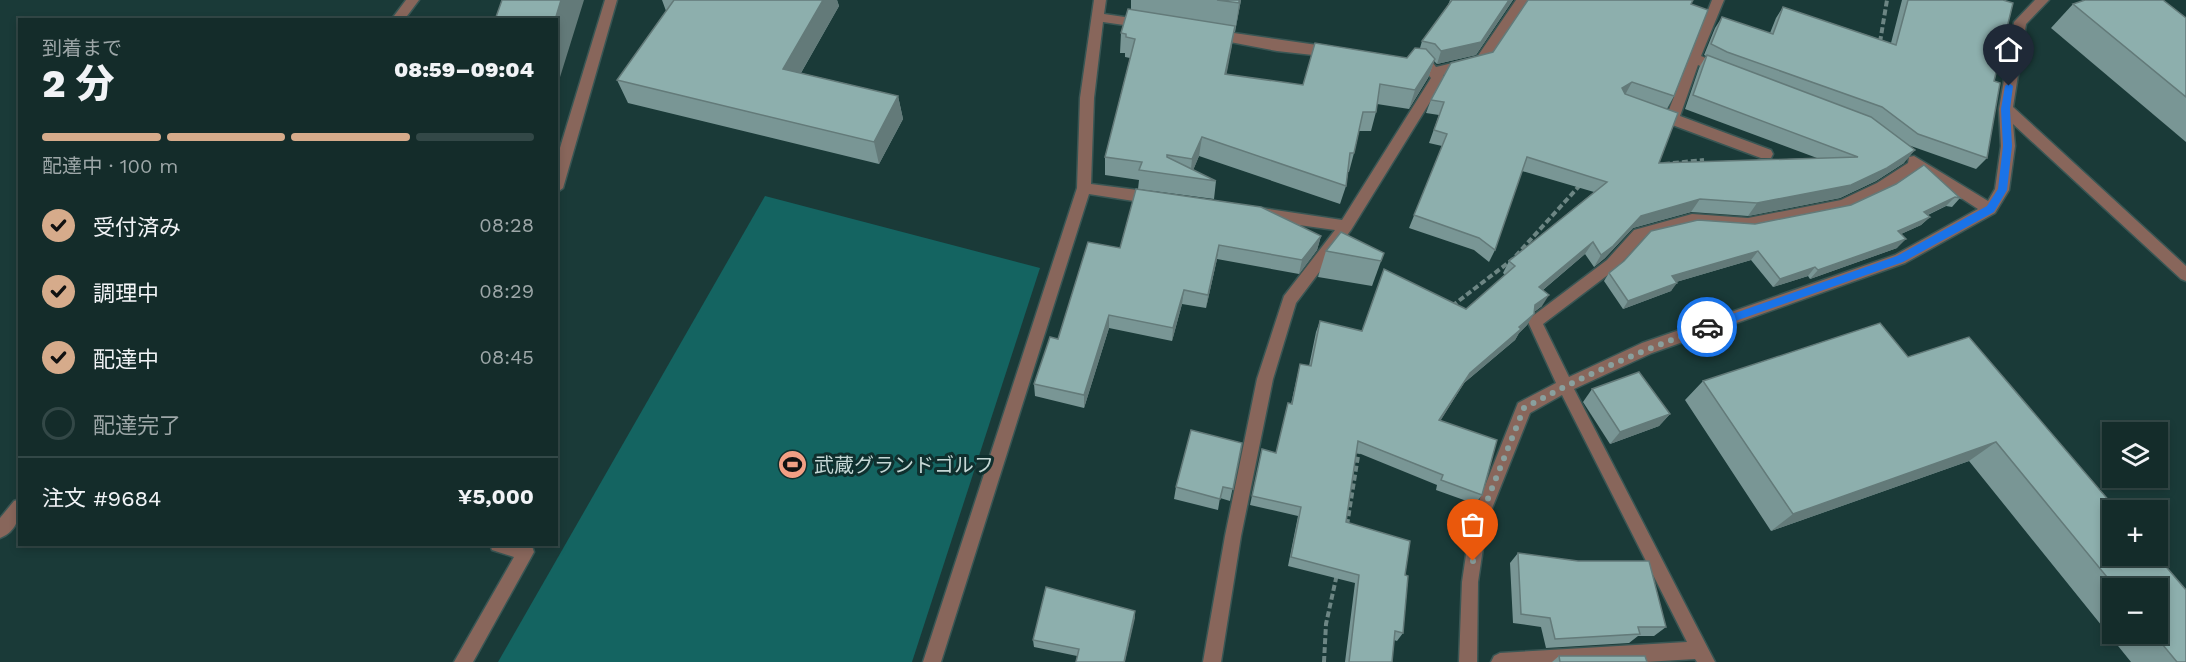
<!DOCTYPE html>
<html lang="ja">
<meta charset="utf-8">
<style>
:root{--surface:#142c2a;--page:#1d3432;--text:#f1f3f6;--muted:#9da7a8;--line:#334847;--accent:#d6ab8b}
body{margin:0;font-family:"Work Sans","Noto Sans JP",sans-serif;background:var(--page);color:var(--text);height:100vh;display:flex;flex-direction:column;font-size:22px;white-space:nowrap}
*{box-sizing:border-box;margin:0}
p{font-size:20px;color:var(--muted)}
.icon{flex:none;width:33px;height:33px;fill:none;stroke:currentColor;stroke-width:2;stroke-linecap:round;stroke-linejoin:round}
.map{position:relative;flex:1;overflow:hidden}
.details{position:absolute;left:18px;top:18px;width:540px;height:528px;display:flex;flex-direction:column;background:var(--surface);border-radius:0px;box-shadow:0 3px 9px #0003,0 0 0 2px var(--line)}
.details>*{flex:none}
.buttons{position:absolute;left:2102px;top:422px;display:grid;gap:12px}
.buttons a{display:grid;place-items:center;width:66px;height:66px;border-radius:0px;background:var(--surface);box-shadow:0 3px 9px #0003,0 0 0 2px var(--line);font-size:30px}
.pin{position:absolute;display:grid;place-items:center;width:51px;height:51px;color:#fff;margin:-62px -26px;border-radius:50% 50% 50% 0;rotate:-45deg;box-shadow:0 0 6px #0007}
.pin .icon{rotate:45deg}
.courier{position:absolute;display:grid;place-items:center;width:60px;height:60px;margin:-30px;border:4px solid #1a73e8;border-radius:50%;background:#fff;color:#222;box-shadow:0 2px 8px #0007}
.overview em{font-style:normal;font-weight:800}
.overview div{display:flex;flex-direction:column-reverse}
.overview{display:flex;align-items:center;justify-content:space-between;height:102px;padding:0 24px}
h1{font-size:39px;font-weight:800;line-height:45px}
.bar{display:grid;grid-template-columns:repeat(4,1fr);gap:9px 6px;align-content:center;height:72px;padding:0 24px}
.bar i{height:8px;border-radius:4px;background:var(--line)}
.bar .on{background:var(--accent)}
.bar p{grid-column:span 4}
.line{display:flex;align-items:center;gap:15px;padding:0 24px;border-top:2px solid var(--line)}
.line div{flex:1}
ol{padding:0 24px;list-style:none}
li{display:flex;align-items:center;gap:18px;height:66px}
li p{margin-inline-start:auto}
li .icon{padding:6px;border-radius:50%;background:var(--accent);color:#111;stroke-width:4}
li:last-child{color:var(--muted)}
li i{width:33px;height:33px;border:3px solid var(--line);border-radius:50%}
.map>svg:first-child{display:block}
</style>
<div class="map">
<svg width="2186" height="662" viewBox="0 0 2186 662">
<rect width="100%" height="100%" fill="#1a3a38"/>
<polygon fill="#146461" points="765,196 1040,268 912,662 498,662"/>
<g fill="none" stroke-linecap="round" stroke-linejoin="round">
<defs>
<g id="minor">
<polygon points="406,0 419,0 404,20 391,20"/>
<polygon points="605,0 617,0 563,188 556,193 556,161"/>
<polygon points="1094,0 1106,0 1104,14 1145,20 1151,24 1145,28 1103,22 1094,98 1091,184 1153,192 1160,198 1153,204 1089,194 941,662 923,662 1077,188 1080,98"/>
<polygon points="1516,0 1529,0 1486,64 1443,75 1445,78 1443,81 1351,230 1296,303 1273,379 1241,536 1221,662 1203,662 1225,536 1257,379 1284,296 1335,230 1262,220 1257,218 1255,214 1257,210 1262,208 1342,220 1431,78 1421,66 1410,64 1409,61 1410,58 1430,59 1436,67 1477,57"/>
<polygon points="1712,0 1724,0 1701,56 1726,67 1727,70 1721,75 1698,65 1680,116 1771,150 1773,154 1771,158 1761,158 1667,123 1655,118 1653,114 1660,109 1668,112"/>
<path d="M2035,0H2049L2026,24L2013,107L2186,266V281L2181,279L2013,124L2015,146L2009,190L1995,213L1905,263L1652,353L1574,389L1715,662H1697L1695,659L1645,662H1491L1494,656L1500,653L1687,642L1562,395L1530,413L1487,521L1478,582L1477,662H1459L1462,582L1471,521L1518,403L1556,383L1528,322L1530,318L1607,260L1634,230L1692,214L1748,218L1841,200L1877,183L1908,163L1909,157L1914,156L1988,201L1995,189L2001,146L1999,109L2014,22ZM1918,170L1978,209L1895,255L1642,343L1569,377L1543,324L1617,268L1644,238L1692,226L1748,230L1843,211L1887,191Z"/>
<polygon points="1213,30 1331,47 1337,52 1331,57 1277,51 1209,38 1207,35"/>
<path d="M20,499C20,515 18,531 0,538V518L14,501Z"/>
<polygon points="490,544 527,544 532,546 534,552 473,662 454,662 514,557 492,550"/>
</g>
</defs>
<use href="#minor" stroke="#395654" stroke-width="3"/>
<g stroke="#6d8684" stroke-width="4" stroke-dasharray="6 3" stroke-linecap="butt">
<polyline points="1880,42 1887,0"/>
<polyline points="1664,164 1704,160"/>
<polyline points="1452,306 1513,259 1581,184"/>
<polyline points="1347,525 1359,450"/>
<polyline points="1324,662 1326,624 1337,574"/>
</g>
<use href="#minor" fill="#88665b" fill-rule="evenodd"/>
</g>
<g fill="#799695" fill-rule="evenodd">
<polygon points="662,0 837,0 839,6 801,73 898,96 903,119 879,164 628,103 617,80 666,11"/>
<polygon points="1131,0 1241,0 1235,32 1234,32 1226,74 1303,85 1407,58 1420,48 1422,41 1448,5 1450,0 1513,0 1476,55 1437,64 1434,61 1428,78 1409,109 1377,104 1376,112 1371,131 1359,131 1354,153 1349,172 1348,172 1346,186 1340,204 1199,156 1193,170 1216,181 1214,199 1138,189 1139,180 1105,175 1105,157 1130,58 1125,57 1125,53 1120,53 1121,33 1131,9"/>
<polygon points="1902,0 2003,0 1987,158 1976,169 1908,145 1904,163 1876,181 1840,198 1748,216 1691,212 1633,228 1605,258 1594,267 1585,254 1543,290 1542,306 1534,312 1527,325 1519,333 1515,340 1464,383 1440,421 1482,495 1475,504 1436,490 1437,485 1356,452 1346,522 1405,575 1403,633 1397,641 1394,640 1392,662 1345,662 1355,583 1288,566 1298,516 1250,505 1262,449 1276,453 1288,403 1291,404 1300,364 1309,366 1316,332 1320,321 1362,331 1466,309 1505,275 1503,273 1509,261 1594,192 1522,171 1495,250 1489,262 1474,250 1409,228 1442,146 1429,143 1439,115 1426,113 1431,100 1493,52 1691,4 1674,96 1667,109 1659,163 1817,158 1685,109 1699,68 1706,56 1704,55 1715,28 1722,17 1770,33 1776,18 1783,7 1891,43"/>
<polygon points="2073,4 2186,18 2186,142 2051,28"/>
<polygon points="1896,184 1960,198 1952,207 1946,206 1928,215 1930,217 1921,225 1901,234 1897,248 1810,279 1808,276 1773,287 1751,260 1676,282 1671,291 1623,309 1604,281 1609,273 1755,224 1851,205"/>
<polygon points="1321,236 1317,250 1299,274 1217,259 1206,308 1182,304 1172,341 1109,328 1084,408 1035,396 1034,384 1058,339 1120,248"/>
<polygon points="1326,251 1384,253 1372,286 1318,277"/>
<path d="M1908,357L2186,590V662H2131L1969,461L1771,531L1685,400L1703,381ZM2112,588H2157V633H2112Z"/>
<polygon points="1592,389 1670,414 1659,426 1610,444 1583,402"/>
<polygon points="1242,443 1230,501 1220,498 1218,510 1174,499 1176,487"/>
<polygon points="1518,553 1666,627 1654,636 1638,636 1629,643 1546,648 1541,627 1513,623 1510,563"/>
<polygon points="1135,611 1135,618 1077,656 1034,647 1033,640"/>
<polygon points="1559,656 1647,662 1552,662"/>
</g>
<g fill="#637a79">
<polygon points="561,0 584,0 556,90 556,20 555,20"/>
<polygon points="823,0 837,0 839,6 790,92 783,69"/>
<polygon points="1239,0 1241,0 1235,32 1239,3"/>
<polygon points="1509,0 1513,0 1476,55 1437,64 1441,51"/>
<polygon points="1235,26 1232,46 1223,93 1225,74"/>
<polygon points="1435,59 1428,78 1409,109 1415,90"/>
<polygon points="1632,82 1625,95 1622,88"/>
<polygon points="898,96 903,119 879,164 874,142"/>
<polygon points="1202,137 1199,156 1190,178 1192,159"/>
<polygon points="1915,150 1904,163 1876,181 1840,198 1748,216 1757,203"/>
<polygon points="1955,197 1946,206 1916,220 1924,212"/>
<polygon points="1700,199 1691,212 1633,228 1605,258 1594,267 1601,255 1641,216"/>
<polygon points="1930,217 1921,225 1890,239 1898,231"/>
<polygon points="1321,236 1317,250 1299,274 1302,260"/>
<polygon points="1906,239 1897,248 1810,279 1818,270"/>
<polygon points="1593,242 1585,254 1532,299 1539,287"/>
<polygon points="1219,245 1217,259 1206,308 1208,295"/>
<polygon points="1758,251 1751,260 1666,285 1672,276"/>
<polygon points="1815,267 1808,276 1773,287 1780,279"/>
<polygon points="1677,283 1671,291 1623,309 1628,301"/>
<polygon points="1184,290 1182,304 1172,341 1173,328"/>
<polygon points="1549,295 1542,306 1528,317 1535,305"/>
<polygon points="1534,314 1527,325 1519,333 1515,340 1464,383 1434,431 1439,420 1470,373"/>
<polygon points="1109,315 1109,328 1084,408 1084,395"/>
<polygon points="1670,414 1659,426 1610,444 1620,432"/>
<polygon points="1996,442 1969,461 1771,531 1793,514"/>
<polygon points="1135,611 1135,618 1125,662 1124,662"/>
</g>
<g fill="#8dafad" stroke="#637a79" stroke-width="1.5">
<polygon points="502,0 561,0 555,20 495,20"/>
<polygon points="674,0 823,0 783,69 898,96 874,142 617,80"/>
<polygon points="1217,0 1239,0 1239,3"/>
<polygon points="1452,0 1509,0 1481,42 1441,51 1435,44 1422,41"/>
<polygon points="1528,0 1693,0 1691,4 1708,10 1674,96 1632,82 1622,88 1625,94 1678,113 1659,163 1858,157 1693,95 1707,55 1871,117 1915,150 1887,168 1851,185 1757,203 1700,199 1641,216 1613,246 1601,255 1593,242 1539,287 1549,295 1535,305 1534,314 1519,327 1521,329 1470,373 1439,420 1497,440 1482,495 1441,480 1443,475 1358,441 1346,522 1410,541 1405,575 1408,576 1403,633 1395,631 1392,662 1349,662 1359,575 1291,557 1301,507 1252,496 1262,449 1276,453 1288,403 1292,404 1300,364 1311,366 1320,321 1362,331 1384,269 1466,309 1515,266 1509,261 1607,182 1527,157 1495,250 1479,238 1414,215 1447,134 1434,130 1444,102 1431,100 1451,63 1493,52"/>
<polygon points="1908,0 2003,0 2013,3 1994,81 2000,83 1987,158 1918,134 1882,107 1727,52 1711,44 1722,17 1773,34 1783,7 1896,45"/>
<polygon points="2085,0 2163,0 2186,18 2186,97 2073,4"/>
<polygon points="1128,9 1235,26 1225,74 1303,85 1315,43 1407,58 1415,48 1426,49 1435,59 1415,90 1380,84 1376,112 1363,112 1354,153 1350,153 1346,186 1202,137 1192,159 1167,155 1167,157 1216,181 1139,170 1142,162 1105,157 1135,39 1126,37 1126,34 1121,33"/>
<polygon points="1924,165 1960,198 1955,197 1924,212 1930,217 1898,231 1906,239 1818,270 1815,267 1780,279 1758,251 1672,276 1677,283 1628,301 1609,273 1624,261 1651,231 1698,220 1755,224 1851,205 1896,184"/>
<polygon points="1136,189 1261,207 1321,236 1302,260 1219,245 1208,295 1184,290 1173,328 1109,315 1084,395 1034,384 1050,337 1058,339 1088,242 1120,248"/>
<polygon points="1341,232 1384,253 1381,261 1326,251"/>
<polygon points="1880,323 1908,357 1969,337 2117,510 2112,510 2112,555 2156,555 2186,590 2186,662 2177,662 2153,633 2157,633 2157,588 2116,588 1996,442 1793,514 1703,381"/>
<polygon points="1639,372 1670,414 1620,432 1592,389"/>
<polygon points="1191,430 1242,443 1233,489 1223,487 1220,499 1176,487"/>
<polygon points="1518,553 1578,561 1649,561 1666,627 1638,627 1640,634 1555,639 1550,618 1521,614"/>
<polygon points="1046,587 1135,611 1124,662 1076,662 1079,649 1033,640"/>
<polygon points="1559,656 1645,656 1647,662 1560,662"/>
</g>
<polygon fill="#1a73e8" points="2009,83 2013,86 2010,109 2012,146 2007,190 1994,212 1903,262 1707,331 1704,330 1704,324 1897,256 1987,206 1998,189 2003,146 2001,109 2005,86"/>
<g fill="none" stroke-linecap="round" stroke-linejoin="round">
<path stroke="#89a09e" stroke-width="6" stroke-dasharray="0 10.8" d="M1473,561L1479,521L1524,408C1583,376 1644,349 1707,327"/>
</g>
<defs>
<symbol id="stadium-disc" viewBox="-11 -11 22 22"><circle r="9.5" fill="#f39f84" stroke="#0f2f2e"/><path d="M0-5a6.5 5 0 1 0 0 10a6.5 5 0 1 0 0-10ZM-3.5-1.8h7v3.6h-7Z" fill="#111"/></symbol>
</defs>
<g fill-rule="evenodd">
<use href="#stadium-disc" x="776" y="448" width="33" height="33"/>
</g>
<g text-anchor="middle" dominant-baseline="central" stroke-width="6" stroke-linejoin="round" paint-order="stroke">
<g font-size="20" fill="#c5d7d5" stroke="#0f2f2e" text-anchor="start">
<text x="814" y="465">武蔵グランドゴルフ</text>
</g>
</g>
</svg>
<div class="buttons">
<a><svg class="icon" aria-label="layers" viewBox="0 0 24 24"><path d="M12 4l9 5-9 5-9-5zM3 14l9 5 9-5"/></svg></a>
<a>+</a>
<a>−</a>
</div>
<div class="pin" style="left:1473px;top:561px;background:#ea580c"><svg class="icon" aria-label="bag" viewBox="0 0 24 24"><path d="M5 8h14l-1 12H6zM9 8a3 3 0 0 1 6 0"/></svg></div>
<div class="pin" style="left:2009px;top:86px;background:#1f2937"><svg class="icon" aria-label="home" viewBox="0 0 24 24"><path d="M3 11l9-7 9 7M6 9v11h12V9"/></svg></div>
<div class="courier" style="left:1707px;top:327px"><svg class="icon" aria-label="car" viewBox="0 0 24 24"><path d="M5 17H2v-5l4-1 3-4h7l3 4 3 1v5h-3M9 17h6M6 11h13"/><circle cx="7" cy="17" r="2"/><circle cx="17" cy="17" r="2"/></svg></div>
<section class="details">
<div class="overview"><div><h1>2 分</h1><p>到着まで</p></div><em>08:59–09:04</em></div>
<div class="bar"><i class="on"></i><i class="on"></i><i class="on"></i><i></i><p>配達中 · 100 m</p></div>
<ol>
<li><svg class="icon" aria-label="check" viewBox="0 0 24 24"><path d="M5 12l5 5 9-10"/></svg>受付済み<p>08:28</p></li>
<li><svg class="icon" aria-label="check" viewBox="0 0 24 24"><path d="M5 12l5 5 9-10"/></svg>調理中<p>08:29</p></li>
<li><svg class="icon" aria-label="check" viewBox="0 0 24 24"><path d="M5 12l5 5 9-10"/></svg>配達中<p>08:45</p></li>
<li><i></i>配達完了</li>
</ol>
<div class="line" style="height:78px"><div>注文 #9684</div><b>¥5,000</b></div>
</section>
</div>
